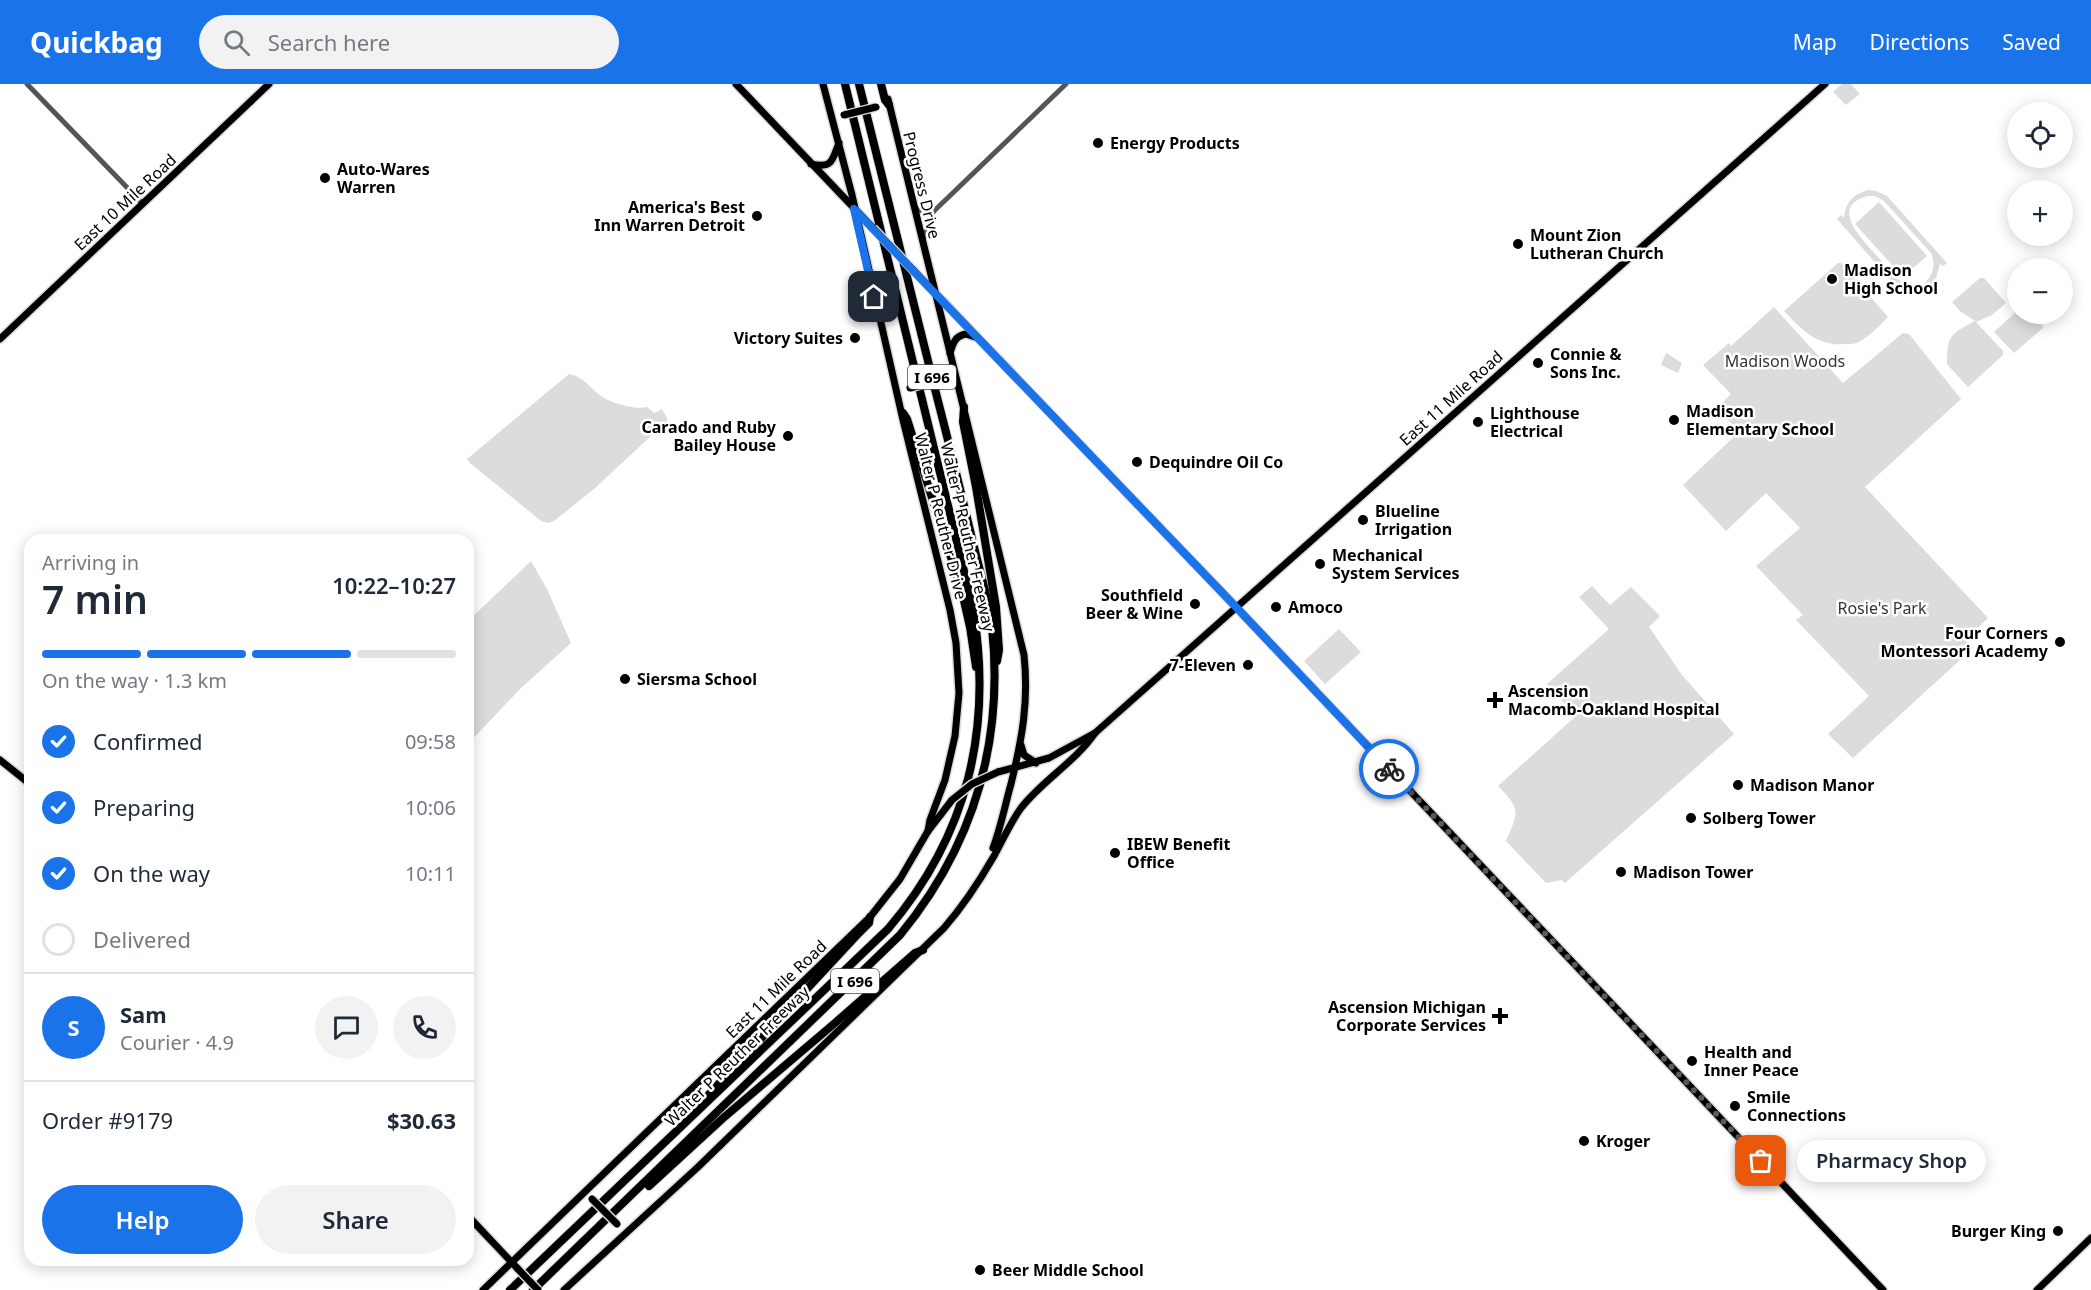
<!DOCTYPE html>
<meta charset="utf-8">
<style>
:root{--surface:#fff;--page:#f2f2f3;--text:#1f2937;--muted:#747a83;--line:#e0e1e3;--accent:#1a73e8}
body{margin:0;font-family:"Noto Sans",sans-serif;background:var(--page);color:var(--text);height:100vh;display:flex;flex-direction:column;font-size:22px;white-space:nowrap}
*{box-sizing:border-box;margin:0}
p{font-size:20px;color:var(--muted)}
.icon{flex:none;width:33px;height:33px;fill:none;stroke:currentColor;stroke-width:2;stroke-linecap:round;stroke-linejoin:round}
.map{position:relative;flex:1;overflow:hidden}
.drawer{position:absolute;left:24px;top:450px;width:450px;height:732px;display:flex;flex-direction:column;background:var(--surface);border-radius:18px;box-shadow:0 3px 15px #0003}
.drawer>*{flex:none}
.controls{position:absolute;left:2007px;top:18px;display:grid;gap:12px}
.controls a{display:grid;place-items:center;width:66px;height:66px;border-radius:50%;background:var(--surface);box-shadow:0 3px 15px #0003;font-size:30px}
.pin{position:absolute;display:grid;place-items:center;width:51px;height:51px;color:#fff;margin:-26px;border-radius:12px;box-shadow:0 3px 9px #0006}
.courier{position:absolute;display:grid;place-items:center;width:60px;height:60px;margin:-30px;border:4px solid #1a73e8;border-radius:50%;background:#fff;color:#222;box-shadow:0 2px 8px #0007}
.bubble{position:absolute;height:42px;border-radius:21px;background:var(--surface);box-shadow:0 3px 15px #0003;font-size:20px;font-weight:600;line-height:42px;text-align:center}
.head em{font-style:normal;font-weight:600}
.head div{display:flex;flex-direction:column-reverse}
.head{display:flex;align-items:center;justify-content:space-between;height:102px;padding:0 18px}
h1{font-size:39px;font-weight:600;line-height:45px}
.bar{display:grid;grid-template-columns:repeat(4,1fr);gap:9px 6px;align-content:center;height:72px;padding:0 18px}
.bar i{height:8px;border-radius:4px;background:var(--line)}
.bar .active{background:var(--accent)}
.bar p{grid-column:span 4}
.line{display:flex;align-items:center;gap:15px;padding:0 18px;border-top:2px solid var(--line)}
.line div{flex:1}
.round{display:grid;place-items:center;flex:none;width:63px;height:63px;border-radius:32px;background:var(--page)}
ol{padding:0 18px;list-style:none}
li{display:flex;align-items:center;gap:18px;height:66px}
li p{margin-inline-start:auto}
li .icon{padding:6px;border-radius:50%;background:var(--accent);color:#fff;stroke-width:4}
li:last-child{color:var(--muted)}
li i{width:33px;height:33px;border:3px solid var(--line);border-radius:50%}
.primary-button{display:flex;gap:12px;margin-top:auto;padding:12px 18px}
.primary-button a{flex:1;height:69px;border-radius:36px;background:var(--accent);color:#fff;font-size:24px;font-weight:600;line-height:69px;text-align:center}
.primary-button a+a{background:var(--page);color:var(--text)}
header{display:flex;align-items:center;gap:36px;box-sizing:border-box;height:84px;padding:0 30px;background:var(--accent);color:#fff}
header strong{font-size:28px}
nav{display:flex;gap:33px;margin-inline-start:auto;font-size:21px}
.search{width:420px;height:54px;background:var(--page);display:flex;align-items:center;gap:15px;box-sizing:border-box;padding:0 21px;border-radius:33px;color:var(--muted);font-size:22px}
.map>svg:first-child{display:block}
</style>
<header>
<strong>Quickbag</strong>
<div class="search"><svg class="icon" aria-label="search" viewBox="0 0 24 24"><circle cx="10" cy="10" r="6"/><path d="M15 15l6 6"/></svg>Search here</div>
<nav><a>Map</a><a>Directions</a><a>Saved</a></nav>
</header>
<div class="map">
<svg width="2091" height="1206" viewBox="0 0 2091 1206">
<rect width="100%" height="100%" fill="#fff"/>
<g fill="#dcdcdc" fill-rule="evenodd">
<polygon points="1842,0 1851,0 1860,10 1846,21 1833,8"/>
<path d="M1868,106L1876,107L1887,112L1947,179L1943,182L1940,180L1936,194L1928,203L1916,207L1904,206L1893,199L1837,135L1841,131L1844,134C1845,119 1853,110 1868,106ZM1868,112H1875L1884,117L1931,169C1940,188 1923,211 1903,199C1893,193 1885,180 1877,172C1864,157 1827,122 1868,112Z"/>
<polygon points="1879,118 1927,172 1903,193 1855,140"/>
<path d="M1838,179H1841L1888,233C1879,242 1870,252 1859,258C1855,260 1850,260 1845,260C1818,263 1801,245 1784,227Z"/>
<path d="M1980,194H1984L2006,219L1992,231L1976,238L2003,267V271L1968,303L1947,280C1947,252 1950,250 1975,237L1960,227L1952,218Z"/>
<polygon points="1774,223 1843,299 1903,249 1909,250 1961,315 1865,403 1988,534 1965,556 1973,564 1853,674 1828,650 1869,612 1796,536 1803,531 1756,482 1800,444 1766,409 1726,447 1683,401 1739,348 1717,324 1731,310 1703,281 1729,259 1731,262"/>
<polygon points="2017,227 2018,230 2031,230 2044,243 2014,269 1994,248"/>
<polygon points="1666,269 1682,279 1678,289 1661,281"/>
<path d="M569,290C583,292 590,304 601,312C610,319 636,326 647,323L654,329L662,325L667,334V337L594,405L554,437L548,439L541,437L470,379L467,375Z"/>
<polygon points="531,477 547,505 571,559 521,604 468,660 468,537"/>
<path d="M1592,502L1610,521L1631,503L1660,532L1649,543L1682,591L1734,650L1565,799L1562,796L1546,799L1506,757C1519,727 1521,726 1498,702L1576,632L1547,600L1609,545L1579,513Z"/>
<polygon points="1339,545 1361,568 1325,600 1304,577"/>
</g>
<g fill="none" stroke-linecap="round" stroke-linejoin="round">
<defs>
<g id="major">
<polyline points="736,0 873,144"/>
<polyline points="823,0 852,111 903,336 950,526 956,559 959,609 955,652 945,696 930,736 928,747"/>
<path d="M888,15L1024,571C1029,618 1022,655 1011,700C1005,721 1001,743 993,764"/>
<path d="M811,80C833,85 832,76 839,59"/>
<polyline points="915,188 1236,523 1883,1206"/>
<polyline points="0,255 269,0"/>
<path d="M950,269C953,259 955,252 966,250L975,253"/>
<polyline points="1021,661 1024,671 1036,679"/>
<polyline points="0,676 30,700"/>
<polyline points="998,688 1049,674 1095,649"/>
<polyline points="468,1132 518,1185"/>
<polyline points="483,1206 870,833 900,795 928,747 952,716"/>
<path d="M564,1206L698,1083L944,844C964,821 979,798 994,772C1003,756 1010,739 1021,724C1043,696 1075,678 1095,649L1825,0"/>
<polyline points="2037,1206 2091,1154"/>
</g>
<g id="highway">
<polyline points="881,0 885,16 889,21"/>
<polyline points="964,323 963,338 976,403 996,523 999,566 997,577"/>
<polyline points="903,329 907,335 962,508 970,543 976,583"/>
<polyline points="701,1019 856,852 869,839 870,833"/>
<polyline points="649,1102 722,1035 835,939 915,869 923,866"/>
<path d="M510,1206L888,845C968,751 993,645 973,524L845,0"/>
<path d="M533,1206L900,851C974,761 1004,658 992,543C989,517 981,492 975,467C963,417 951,367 938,317C911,212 885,106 859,0"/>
</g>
</defs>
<use href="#major" stroke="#dbdbdb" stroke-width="10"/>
<use href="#highway" stroke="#dbdbdb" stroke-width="10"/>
<g stroke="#555" stroke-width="5">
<polyline points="27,0 143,120"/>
<polyline points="915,124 926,129 933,128"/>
<polyline points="923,156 933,128 1066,0"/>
</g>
<use href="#major" stroke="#000" stroke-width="7"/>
<use href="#highway" stroke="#000" stroke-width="8"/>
<defs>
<g id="major-bridge">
<polyline points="844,31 876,23"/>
<polyline points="873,144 915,188"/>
<polyline points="910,304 943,295"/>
<polyline points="952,716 972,700 998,688"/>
<polyline points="592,1115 617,1140"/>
<polyline points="518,1185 538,1206"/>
</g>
</defs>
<use href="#major-bridge" stroke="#dbdbdb" stroke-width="10" stroke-linecap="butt"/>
<use href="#major-bridge" stroke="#000" stroke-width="7"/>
</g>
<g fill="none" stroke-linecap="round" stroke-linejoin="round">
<polyline stroke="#595959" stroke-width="6" stroke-dasharray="0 10.8" points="1389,685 1761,1077"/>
<polyline stroke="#1a73e8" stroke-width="8" points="874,213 854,125 1236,523 1389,685"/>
</g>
<g fill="#000" stroke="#fff" stroke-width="2">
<circle cx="1098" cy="59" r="6"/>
<circle cx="325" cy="94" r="6"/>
<circle cx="757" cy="132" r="6"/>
<circle cx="1518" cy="160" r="6"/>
<circle cx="1832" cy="195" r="6"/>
<circle cx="855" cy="254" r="6"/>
<circle cx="1538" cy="279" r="6"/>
<circle cx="1674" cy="336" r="6"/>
<circle cx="1478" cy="338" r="6"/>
<circle cx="788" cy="352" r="6"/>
<circle cx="1137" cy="378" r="6"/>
<circle cx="1363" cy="436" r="6"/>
<circle cx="1320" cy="480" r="6"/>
<circle cx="1195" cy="520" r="6"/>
<circle cx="1276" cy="523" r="6"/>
<circle cx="2060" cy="558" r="6"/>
<circle cx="1248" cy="581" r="6"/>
<circle cx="625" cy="595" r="6"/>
<path d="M1492 607h6v6h6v6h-6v6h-6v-6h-6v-6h6z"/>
<circle cx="1738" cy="701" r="6"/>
<circle cx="1691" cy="734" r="6"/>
<circle cx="1115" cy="769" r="6"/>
<circle cx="1621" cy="788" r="6"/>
<path d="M1497 923h6v6h6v6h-6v6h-6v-6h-6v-6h6z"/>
<circle cx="1692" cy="977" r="6"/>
<circle cx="1735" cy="1022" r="6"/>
<circle cx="1584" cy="1057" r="6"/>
<circle cx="2058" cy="1147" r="6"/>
<circle cx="980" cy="1186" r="6"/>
</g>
<g text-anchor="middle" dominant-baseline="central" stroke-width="5" stroke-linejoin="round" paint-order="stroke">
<g fill="#fff" stroke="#4c4c4c" stroke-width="1.5">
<rect x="908" y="281" width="48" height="24" rx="4.5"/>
<rect x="831" y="885" width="48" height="24" rx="4.5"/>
</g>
<g font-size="15" font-weight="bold" fill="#000">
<text x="932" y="293">I 696</text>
<text x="855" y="897">I 696</text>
</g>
<g font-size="16" font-weight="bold" fill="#000" stroke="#fff" text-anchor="start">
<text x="1110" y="59">Energy Products</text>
<text x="337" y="85">Auto-Wares<tspan x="337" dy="18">Warren</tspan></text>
<text x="745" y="123" text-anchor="end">America's Best<tspan x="745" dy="18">Inn Warren Detroit</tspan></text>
<text x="1530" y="151">Mount Zion<tspan x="1530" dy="18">Lutheran Church</tspan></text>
<text x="1844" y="186">Madison<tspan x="1844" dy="18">High School</tspan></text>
<text x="843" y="254" text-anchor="end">Victory Suites</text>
<text x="1550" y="270">Connie &amp;<tspan x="1550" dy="18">Sons Inc.</tspan></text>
<text x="1686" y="327">Madison<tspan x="1686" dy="18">Elementary School</tspan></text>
<text x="1490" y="329">Lighthouse<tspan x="1490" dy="18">Electrical</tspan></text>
<text x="776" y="343" text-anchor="end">Carado and Ruby<tspan x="776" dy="18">Bailey House</tspan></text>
<text x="1149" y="378">Dequindre Oil Co</text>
<text x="1375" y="427">Blueline<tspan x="1375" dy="18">Irrigation</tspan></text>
<text x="1332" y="471">Mechanical<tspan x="1332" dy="18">System Services</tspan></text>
<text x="1183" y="511" text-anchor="end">Southfield<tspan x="1183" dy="18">Beer &amp; Wine</tspan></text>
<text x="1288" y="523">Amoco</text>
<text x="2048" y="549" text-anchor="end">Four Corners<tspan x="2048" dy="18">Montessori Academy</tspan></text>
<text x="1236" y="581" text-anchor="end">7-Eleven</text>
<text x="637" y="595">Siersma School</text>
<text x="1508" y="607">Ascension<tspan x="1508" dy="18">Macomb-Oakland Hospital</tspan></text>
<text x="1750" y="701">Madison Manor</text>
<text x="1703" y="734">Solberg Tower</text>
<text x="1127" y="760">IBEW Benefit<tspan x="1127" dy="18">Office</tspan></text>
<text x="1633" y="788">Madison Tower</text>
<text x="1486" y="923" text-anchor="end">Ascension Michigan<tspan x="1486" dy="18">Corporate Services</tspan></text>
<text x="1704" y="968">Health and<tspan x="1704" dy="18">Inner Peace</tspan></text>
<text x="1747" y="1013">Smile<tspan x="1747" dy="18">Connections</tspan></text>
<text x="1596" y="1057">Kroger</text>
<text x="2046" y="1147" text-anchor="end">Burger King</text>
<text x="992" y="1186">Beer Middle School</text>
</g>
<g font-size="16" fill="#000" stroke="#fff">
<text transform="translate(922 101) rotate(76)">Progress Drive</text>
<text transform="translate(125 118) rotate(-43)">East 10 Mile Road</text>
<text transform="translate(1451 314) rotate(-42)">East 11 Mile Road</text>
<text transform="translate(941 432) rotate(76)">Walter P Reuther Drive</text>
<text transform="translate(968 453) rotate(77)">Walter P Reuther Freeway</text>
<text transform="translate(776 905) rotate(-44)">East 11 Mile Road</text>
<text transform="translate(737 972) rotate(-44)">Walter P Reuther Freeway</text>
</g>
<g font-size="16" fill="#333" stroke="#fff">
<text x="1785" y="277">Madison Woods</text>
<text x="1882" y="524">Rosie's Park</text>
</g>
</g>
</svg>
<div class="controls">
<a><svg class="icon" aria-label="locate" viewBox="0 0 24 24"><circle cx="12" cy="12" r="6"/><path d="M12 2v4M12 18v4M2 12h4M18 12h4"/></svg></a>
<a>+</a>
<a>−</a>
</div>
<div class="pin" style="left:1761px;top:1077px;background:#ea580c"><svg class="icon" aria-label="bag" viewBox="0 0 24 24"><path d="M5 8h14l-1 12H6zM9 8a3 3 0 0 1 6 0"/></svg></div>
<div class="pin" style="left:874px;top:213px;background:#1f2937"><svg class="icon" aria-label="home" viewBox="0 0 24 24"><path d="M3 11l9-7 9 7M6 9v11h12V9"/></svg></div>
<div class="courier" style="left:1389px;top:685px"><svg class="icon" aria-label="bike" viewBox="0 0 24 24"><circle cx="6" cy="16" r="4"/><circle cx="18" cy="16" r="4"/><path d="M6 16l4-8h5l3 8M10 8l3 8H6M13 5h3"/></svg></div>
<div class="bubble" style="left:1797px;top:1056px;width:189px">Pharmacy Shop</div>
<section class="drawer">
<div class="head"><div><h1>7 min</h1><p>Arriving in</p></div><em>10:22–10:27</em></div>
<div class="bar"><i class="active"></i><i class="active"></i><i class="active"></i><i></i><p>On the way · 1.3 km</p></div>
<ol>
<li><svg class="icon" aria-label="check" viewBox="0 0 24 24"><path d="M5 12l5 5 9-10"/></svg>Confirmed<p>09:58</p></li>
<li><svg class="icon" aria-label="check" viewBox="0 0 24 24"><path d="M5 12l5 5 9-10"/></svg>Preparing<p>10:06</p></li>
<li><svg class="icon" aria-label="check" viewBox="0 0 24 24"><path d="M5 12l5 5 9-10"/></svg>On the way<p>10:11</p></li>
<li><i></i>Delivered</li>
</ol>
<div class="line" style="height:108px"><b class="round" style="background:var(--accent);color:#fff">S</b><div><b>Sam</b><p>Courier · 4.9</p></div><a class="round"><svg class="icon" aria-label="chat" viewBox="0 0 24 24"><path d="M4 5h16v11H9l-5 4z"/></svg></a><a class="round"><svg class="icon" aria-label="phone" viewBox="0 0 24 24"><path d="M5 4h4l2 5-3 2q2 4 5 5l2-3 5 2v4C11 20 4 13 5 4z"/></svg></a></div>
<div class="line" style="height:78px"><div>Order #9179</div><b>$30.63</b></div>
<div class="primary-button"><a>Help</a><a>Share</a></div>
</section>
</div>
